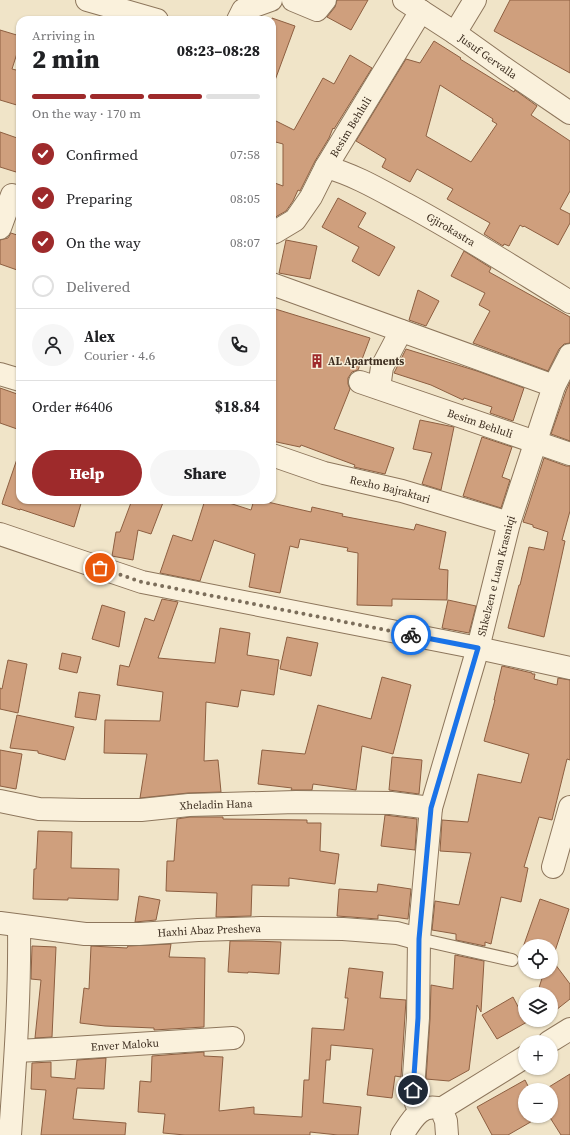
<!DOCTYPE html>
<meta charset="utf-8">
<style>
:root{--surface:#fff;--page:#f6f6f6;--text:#202124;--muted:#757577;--line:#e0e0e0;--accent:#9e2a2b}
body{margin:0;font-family:"Source Serif 4",serif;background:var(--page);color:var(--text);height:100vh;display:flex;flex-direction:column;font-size:15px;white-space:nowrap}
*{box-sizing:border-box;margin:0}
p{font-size:13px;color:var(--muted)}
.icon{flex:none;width:22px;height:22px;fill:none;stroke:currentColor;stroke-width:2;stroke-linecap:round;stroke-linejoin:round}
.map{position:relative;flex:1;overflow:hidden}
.drawer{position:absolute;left:16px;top:16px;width:260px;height:488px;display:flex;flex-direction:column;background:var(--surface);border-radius:12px;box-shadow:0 1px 3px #0004}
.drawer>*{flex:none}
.controls{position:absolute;left:518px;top:939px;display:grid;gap:8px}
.controls a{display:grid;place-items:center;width:40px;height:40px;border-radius:50%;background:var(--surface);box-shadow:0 1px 3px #0004;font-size:20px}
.pin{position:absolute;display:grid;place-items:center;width:34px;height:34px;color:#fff;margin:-17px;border:2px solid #fff;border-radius:50%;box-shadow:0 1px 4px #0007}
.courier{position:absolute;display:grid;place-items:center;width:40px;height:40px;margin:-20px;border:3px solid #1a73e8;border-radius:50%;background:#fff;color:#222;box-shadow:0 1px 5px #0007}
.summary em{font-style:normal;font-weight:800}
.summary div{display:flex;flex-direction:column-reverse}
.summary{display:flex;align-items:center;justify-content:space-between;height:68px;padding:0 16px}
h1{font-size:26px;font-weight:800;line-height:30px}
.bar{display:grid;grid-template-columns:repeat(4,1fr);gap:6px 4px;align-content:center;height:48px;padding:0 16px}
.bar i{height:5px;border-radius:3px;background:var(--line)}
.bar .selected{background:var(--accent)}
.bar p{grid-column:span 4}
.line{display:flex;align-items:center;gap:10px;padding:0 16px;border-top:1px solid var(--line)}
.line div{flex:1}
.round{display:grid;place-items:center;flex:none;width:42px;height:42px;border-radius:21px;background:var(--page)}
ol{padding:0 16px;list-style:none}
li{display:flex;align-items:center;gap:12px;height:44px}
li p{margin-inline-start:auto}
li .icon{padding:4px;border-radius:50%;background:var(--accent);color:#fff;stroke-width:4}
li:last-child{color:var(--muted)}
li i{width:22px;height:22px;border:2px solid var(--line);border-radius:50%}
.cta{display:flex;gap:8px;margin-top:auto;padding:8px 16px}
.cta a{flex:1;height:46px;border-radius:24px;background:var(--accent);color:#fff;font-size:16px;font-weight:800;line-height:46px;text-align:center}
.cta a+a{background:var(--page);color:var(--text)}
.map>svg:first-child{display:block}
</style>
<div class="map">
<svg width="570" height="1135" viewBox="0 0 570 1135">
<rect width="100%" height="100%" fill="#f0e4c8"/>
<g fill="#cf9f7d" stroke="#8d5f41" fill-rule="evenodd">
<polygon points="337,0 368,0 351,30 327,17 335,7"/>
<polygon points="510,0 570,0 570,73 494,31"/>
<polygon points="272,18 295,26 274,83 272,83"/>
<polygon points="0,30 20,36 20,44 12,69 20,71 20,106 0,100"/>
<path d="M434,41L461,58L460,59L514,92L515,90L537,106L531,115L570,141V191L560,209L570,214V223L558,245L524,226L523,227L520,225L509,246L504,244L503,246L484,234L490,223L447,199L453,189L417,169L410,182L382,167L386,159L356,141L406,59L420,63ZM440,85L493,119L492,121L497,124L471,162L426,136Z"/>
<polygon points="350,55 372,68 334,129 333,128 329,138 315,161 300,191 298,190 293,201 286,211 272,219 272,182 283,186 283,144 272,141 272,119 294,130 323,78 334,84"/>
<polygon points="0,132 20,139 20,161 16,172 0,167"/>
<polygon points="338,198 366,213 358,227 395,247 379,276 352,261 359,247 322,227"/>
<polygon points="11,233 20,236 20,271 0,264 0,240 8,238"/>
<polygon points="286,240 317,246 310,279 279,273"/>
<polygon points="464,251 491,268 489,272 570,317 570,343 564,344 559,349 548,371 473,343 490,311 479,305 485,293 451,276"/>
<polygon points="418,290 439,301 426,326 409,320"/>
<polygon points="272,308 370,338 358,370 352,372 348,378 348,384 350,389 334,429 394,448 385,474 354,467 355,465 301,445 300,447 272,441"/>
<polygon points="406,349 477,371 524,388 513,421 490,413 492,407 464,398 463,400 431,385 394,373"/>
<polygon points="570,382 570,441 551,434 566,391"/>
<polygon points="0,388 20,395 20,430 0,423"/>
<polygon points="420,420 454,427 441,490 422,484 432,453 413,449"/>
<polygon points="482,437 512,447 502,477 510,480 501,508 463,496"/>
<polygon points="544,458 566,466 570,466 570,511 562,540 565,541 544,637 508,628 519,585 520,585 529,547 544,550 548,532 533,527 533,525 523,522"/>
<polygon points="17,459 20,460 20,500 82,500 74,527 20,509 20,510 2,504 3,500"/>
<polygon points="132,500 164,500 151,534 138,530 133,560 112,556 116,532 120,532"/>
<polygon points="205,500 220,500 251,510 254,500 259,500 311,512 312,507 343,514 342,516 414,530 416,524 446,532 439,569 448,570 447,600 392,599 392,606 357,605 358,553 347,551 348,548 300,539 298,548 290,546 280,593 249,587 255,554 214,540 200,581 160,573 173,535 192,541"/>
<polygon points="162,599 178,602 158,658 215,663 220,628 250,633 247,655 279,660 274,695 241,690 238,707 206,702 204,761 218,760 221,792 188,793 140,798 147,754 104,753 105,720 160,721 163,692 117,685 120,665 129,667 145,618 154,621"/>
<polygon points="448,600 476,606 469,633 442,628"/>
<polygon points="102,605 125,612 119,647 92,639"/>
<polygon points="287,637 318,643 311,676 280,669"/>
<polygon points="62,653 81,657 77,673 59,669"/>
<polygon points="8,660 27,664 18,713 0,709 0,688 2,689"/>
<polygon points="502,666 532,673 532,674 535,674 534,679 557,685 558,678 570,680 570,760 567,759 552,820 539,817 524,867 528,868 521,902 501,897 491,944 485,942 485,946 456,940 456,934 432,930 435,901 459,905 471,853 440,851 442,820 468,822 478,774 521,783 529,754 484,741 495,700 494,700"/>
<polygon points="382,677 411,685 393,754 362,746 356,790 313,784 312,790 291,790 292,788 258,784 262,750 305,754 318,705 371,719"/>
<polygon points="79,692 100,695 96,720 75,717"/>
<polygon points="17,715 74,727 65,760 38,753 38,751 10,748"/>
<polygon points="0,750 22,754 16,789 0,786"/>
<polygon points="392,757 422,760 419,794 389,790"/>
<polygon points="385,815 417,819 415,850 381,846"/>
<polygon points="190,817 223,817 223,819 307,820 307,823 321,823 320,851 339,854 335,884 289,878 289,886 252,885 251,916 216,917 217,893 166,891 167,861 174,861 177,819"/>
<polygon points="38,831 72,832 71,868 119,869 118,900 68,898 68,900 33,899 34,869 36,869"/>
<polygon points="378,884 411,889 408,919 378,915 378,919 337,916 339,889 377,892"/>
<polygon points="139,896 160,900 156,920 135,922"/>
<polygon points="540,899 569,909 552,960 570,984 570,999 551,1014 551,994 537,994 544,972 551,972 551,946 525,946 525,954 521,953"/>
<polygon points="230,941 252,941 281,942 279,974 248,972 248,973 228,972"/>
<polygon points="171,944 169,957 205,958 204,1027 154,1030 154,1028 105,1026 80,1023 84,988 89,989 91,946 127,948 128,946"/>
<polygon points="32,946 56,947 52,1037 35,1038 41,980 31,979"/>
<polygon points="455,955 484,961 481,1012 477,1005 469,1070 449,1081 426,1079 430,1019 431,985 453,989"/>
<polygon points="349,968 383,972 380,998 406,1000 401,1077 395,1076 392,1098 367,1095 373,1049 331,1045 330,1060 326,1060 323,1103 361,1107 358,1135 338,1135 310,1132 310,1135 185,1135 163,1133 165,1114 138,1112 140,1081 151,1082 152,1056 204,1052 204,1056 223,1057 219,1111 254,1107 254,1114 302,1117 304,1080 309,1080 312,1028 344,1030 348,998 345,998"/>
<polygon points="513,997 525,1020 527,1022 497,1039 482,1015"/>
<polygon points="106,1058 104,1089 77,1088 73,1119 126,1123 125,1135 41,1135 46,1090 31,1089 32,1063 51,1062 51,1077 75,1079 77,1060"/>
<polygon points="570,1074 570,1135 561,1135 549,1116 551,1116 551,1090 544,1090"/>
<polygon points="525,1080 530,1090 525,1090 525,1116 541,1116 508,1135 492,1135 477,1107"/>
</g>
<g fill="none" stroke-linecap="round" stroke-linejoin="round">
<defs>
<polyline id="service" points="419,939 512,960"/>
<g id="minor">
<polyline points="87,0 157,20"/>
<polyline points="293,0 317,10 325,0"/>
<polyline points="238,20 243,10 271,0"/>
<polyline points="455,33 475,0"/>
<path id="s1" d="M326,167C355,175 380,190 406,204C462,234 516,269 570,302"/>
<polyline points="0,228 12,195"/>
<path id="s2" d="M272,233L275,232L295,220L311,197L326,167L421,11"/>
<polyline points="272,284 554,386"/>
<polyline points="0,374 20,380"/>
<path id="s3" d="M360,382L570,454"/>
<polyline points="379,388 382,367 401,331"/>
<path id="s4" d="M272,455L324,473L402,491L509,523"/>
<polyline points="0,534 142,582 478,648 570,668"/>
<path id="s5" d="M0,801L39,809L82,810H141L189,805L296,802L391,803L431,808"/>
<polyline points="553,867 570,807"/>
<path id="s6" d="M0,923L85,934H139L198,930L261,928L343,929L397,933L419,939"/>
<polyline points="549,1042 570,1029"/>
<path id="s7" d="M16,1051L56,1049L233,1038"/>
<polyline points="441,1109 525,1057"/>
<path id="s8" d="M420,1111L416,1103L413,1090L418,1018L419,939L431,808L478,648L509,523L554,386L570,355"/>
<path d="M10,1135C15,1065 20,996 19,926"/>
<path d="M402,1135C412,1120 421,1102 441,1109L446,1121L447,1135"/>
</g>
<g id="tertiary">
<path id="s9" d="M404,0L455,33L507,70L570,113"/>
</g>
</defs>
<use href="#service" stroke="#8d765c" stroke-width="14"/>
<use href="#minor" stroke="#8d765c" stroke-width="24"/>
<use href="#tertiary" stroke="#8d765c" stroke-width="24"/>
<use href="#service" stroke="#faf1dc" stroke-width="12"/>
<use href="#minor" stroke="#faf1dc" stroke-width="22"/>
<use href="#tertiary" stroke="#faf1dc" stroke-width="22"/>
</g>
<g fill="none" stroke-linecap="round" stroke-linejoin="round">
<polyline stroke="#7c6e5b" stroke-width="4" stroke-dasharray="0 7.2" points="100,568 142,582 411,635"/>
<polyline stroke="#1a73e8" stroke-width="5" points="411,635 478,648 431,808 419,939 418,1018 413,1090"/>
</g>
<defs>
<symbol id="building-bare" viewBox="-9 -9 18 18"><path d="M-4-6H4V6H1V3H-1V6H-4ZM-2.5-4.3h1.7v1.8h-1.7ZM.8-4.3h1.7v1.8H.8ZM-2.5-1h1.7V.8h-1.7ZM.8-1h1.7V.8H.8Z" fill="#9e2a2b" stroke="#f7eed8" stroke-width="2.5" paint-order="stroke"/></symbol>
</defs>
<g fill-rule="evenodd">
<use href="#building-bare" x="307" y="351" width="20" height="20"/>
</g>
<g text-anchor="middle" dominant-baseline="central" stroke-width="3" stroke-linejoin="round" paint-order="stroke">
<g font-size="11" fill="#3d2e20" stroke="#f7eed8">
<text stroke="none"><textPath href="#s9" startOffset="101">Jusuf Gervalla</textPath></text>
<text stroke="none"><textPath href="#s2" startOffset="135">Besim Behluli</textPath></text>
<text stroke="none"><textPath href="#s1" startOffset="140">Gjirokastra</textPath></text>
<text stroke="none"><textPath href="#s3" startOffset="127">Besim Behluli</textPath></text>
<text stroke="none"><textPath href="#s4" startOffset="123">Rexho Bajraktari</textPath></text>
<text stroke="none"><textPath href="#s8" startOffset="546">Shkelzen e Luan Krasniqi</textPath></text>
<text stroke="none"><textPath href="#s5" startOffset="217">Xheladin Hana</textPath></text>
<text stroke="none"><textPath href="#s6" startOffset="210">Haxhi Abaz Presheva</textPath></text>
<text stroke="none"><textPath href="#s7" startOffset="109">Enver Maloku</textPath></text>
</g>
<g font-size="11" font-weight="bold" fill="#3d2e20" stroke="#f7eed8" text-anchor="start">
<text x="328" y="361">AL Apartments</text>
</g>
</g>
</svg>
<div class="controls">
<a><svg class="icon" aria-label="locate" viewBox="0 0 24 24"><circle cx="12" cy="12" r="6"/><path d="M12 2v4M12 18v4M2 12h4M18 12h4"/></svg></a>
<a><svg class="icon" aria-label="layers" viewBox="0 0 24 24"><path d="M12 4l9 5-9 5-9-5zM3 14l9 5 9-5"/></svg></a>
<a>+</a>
<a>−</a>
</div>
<div class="pin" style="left:100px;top:568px;background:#ea580c"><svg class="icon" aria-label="bag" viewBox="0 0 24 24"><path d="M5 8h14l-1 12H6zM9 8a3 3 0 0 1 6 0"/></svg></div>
<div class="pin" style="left:413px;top:1090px;background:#1f2937"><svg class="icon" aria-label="home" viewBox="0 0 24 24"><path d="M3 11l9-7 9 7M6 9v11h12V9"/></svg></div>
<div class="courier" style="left:411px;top:635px"><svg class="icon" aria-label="bike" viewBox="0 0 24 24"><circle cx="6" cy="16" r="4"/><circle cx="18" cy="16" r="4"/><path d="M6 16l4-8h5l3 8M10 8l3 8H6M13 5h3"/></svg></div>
<section class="drawer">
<div class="summary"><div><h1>2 min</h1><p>Arriving in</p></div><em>08:23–08:28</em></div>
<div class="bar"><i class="selected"></i><i class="selected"></i><i class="selected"></i><i></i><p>On the way · 170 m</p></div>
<ol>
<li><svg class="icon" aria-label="check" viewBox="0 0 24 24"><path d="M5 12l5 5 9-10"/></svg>Confirmed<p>07:58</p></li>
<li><svg class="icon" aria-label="check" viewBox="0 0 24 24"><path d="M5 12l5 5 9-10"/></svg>Preparing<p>08:05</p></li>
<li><svg class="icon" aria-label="check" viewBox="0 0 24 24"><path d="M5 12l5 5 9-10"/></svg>On the way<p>08:07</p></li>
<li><i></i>Delivered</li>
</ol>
<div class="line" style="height:72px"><a class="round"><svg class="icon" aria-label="person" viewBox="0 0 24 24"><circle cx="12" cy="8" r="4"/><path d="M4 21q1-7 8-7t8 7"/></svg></a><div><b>Alex</b><p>Courier · 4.6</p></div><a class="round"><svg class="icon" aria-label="phone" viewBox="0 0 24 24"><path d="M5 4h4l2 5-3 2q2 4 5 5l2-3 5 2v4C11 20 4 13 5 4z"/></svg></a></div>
<div class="line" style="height:52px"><div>Order #6406</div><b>$18.84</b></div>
<div class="cta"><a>Help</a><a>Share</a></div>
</section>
</div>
